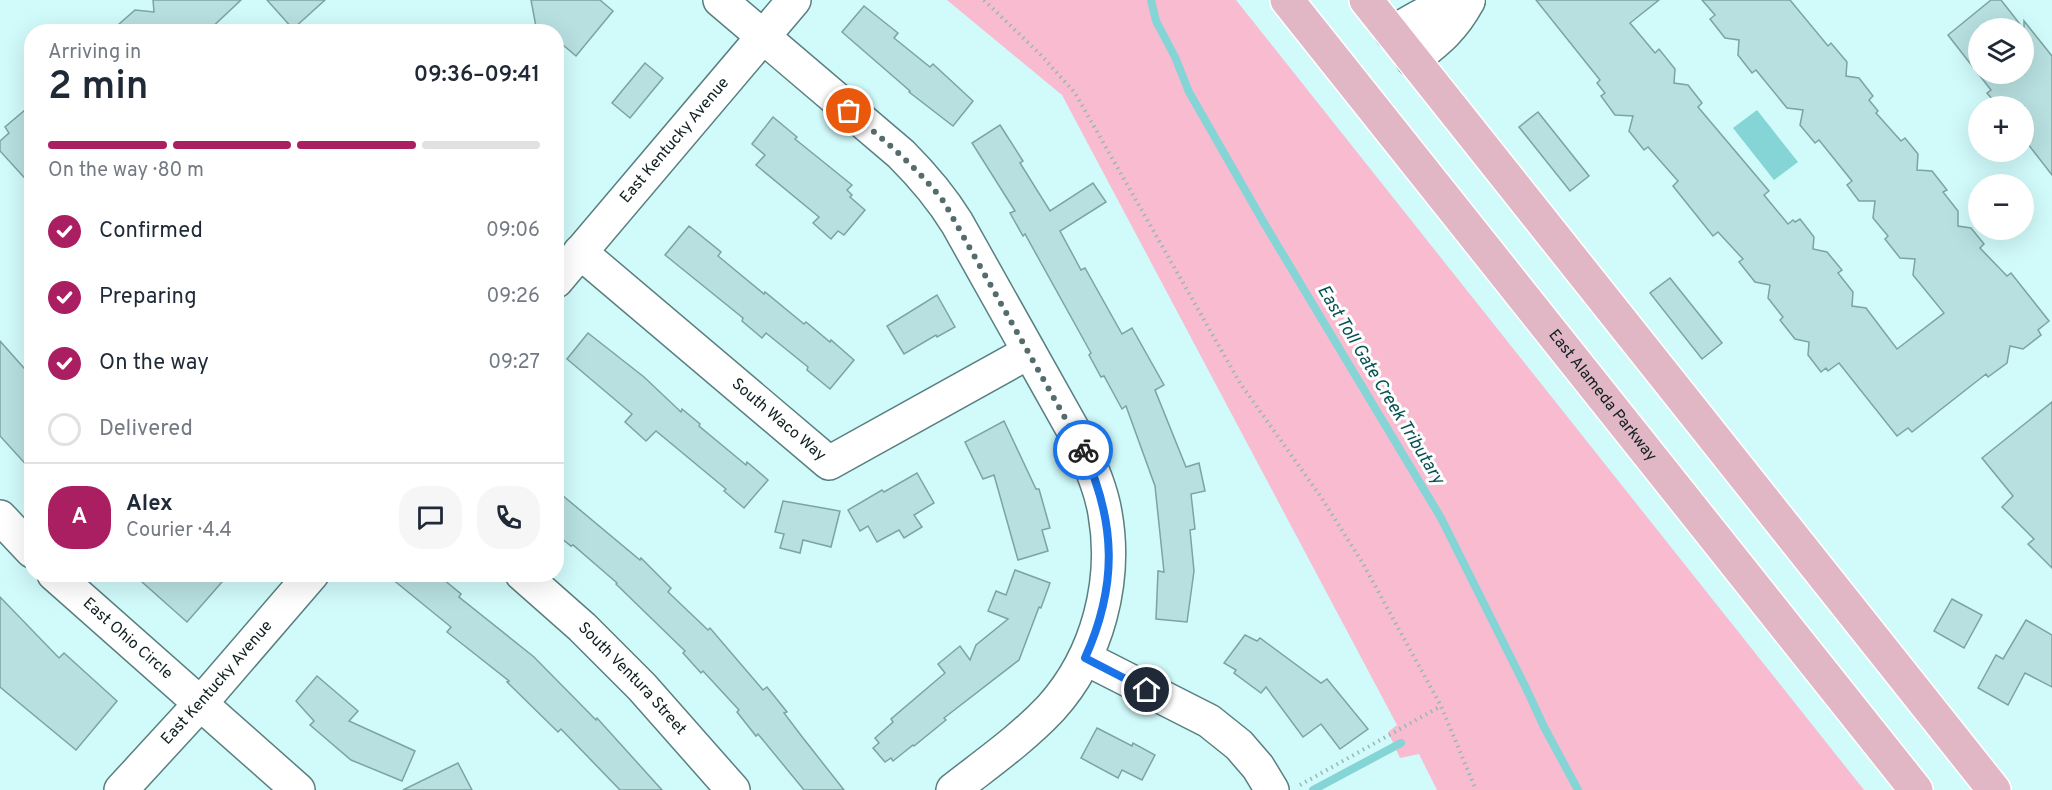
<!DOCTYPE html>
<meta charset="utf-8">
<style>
:root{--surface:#fff;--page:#f6f6f7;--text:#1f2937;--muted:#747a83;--line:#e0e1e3;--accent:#aa1f61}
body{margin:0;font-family:Overpass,sans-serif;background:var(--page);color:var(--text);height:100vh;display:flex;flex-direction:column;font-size:22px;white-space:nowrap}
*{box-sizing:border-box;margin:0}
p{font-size:20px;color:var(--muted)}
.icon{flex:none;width:33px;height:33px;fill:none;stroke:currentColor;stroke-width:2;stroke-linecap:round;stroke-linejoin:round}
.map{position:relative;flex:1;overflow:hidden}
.details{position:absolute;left:24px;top:24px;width:540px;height:558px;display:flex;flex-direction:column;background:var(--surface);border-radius:24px;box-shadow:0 6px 24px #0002}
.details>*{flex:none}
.controls{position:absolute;left:1968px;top:18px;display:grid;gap:12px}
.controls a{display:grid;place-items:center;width:66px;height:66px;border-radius:50%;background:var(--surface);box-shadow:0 6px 24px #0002;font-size:30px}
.pin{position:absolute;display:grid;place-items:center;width:51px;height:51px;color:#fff;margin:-26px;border:3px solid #fff;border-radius:50%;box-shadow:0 2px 6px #0007}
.courier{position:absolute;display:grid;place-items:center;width:60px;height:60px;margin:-30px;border:4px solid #1a73e8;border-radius:50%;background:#fff;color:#222;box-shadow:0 2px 8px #0007}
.overview em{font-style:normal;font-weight:600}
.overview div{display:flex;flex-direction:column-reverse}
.overview{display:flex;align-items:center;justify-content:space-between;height:102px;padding:0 24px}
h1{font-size:39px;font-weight:600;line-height:45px}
.bar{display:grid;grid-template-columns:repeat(4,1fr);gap:9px 6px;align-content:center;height:72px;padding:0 24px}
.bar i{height:8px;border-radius:4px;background:var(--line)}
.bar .current{background:var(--accent)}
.bar p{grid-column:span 4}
.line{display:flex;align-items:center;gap:15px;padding:0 24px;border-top:2px solid var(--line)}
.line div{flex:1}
.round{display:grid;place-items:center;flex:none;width:63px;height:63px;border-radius:24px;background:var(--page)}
ol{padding:0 24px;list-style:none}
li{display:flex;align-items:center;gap:18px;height:66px}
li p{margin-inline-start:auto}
li .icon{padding:6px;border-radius:50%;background:var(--accent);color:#fff;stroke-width:4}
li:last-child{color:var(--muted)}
li i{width:33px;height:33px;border:3px solid var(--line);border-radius:50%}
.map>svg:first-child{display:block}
</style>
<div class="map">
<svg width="2052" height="790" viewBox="0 0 2052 790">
<rect width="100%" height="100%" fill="#d1fafa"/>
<polygon fill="#f8bbcf" points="947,0 1236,0 1864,790 1437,790 1419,754 1400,758 1388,732 1397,725 1062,95"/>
<polygon fill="#85d5d6" points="1757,110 1798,162 1774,180 1733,128"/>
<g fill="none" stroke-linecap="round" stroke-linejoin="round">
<g stroke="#85d5d6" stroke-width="8">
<polyline points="1151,0 1156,21 1175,57 1189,92 1264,223 1441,518 1525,686 1544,727 1578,790"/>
<polyline points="1313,790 1401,743"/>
</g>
</g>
<g fill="#b8e0e0" stroke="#7da3a3" stroke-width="1.5">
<polygon points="153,0 241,0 207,32 110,32 135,10 154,12"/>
<polygon points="267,0 325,0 293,29"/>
<polygon points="531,0 600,0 613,11 576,56 556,39 556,32 537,32"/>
<polygon points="1536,0 1659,0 1630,23 1655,53 1659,49 1675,69 1674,83 1688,85 1702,103 1698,107 1769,191 1764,195 1788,224 1793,220 1795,222 1800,219 1814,237 1813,249 1827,252 1842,270 1838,273 1853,292 1852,306 1866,308 1897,349 1944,313 1913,275 1915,259 1900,258 1885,239 1888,236 1873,218 1875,201 1859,201 1847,185 1852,181 1819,140 1815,143 1800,125 1803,110 1787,108 1756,70 1752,73 1738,55 1739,40 1725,38 1710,19 1715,15 1702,0 1790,0 1828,46 1831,43 1847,62 1846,76 1859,78 1873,96 1869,100 1878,111 1876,113 1901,141 1905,138 1918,154 1917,170 1932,171 1947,190 1943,192 1958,211 1958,226 1971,228 1984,244 1980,248 2007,276 2011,273 2049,321 2038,330 2041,335 2023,349 2010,346 2007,363 1988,377 1986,374 1912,432 1908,428 1897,436 1839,363 1828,371 1826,368 1821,372 1808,355 1809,342 1795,339 1780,320 1783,317 1768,298 1770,285 1755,282 1739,262 1743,259 1718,232 1713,236 1673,186 1678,181 1648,147 1644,150 1629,131 1633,116 1615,115 1601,96 1605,93 1597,83 1600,80"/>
<polygon points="1991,0 2001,0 2023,28 1978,28 1978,74 2024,74 2024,21 2052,56 2052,175 2024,139 2024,106 1998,106 1987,93 1991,90 1948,35"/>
<polygon points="864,6 898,33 894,38 930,67 933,64 973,101 953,126 909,92 910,91 842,32"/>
<polygon points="645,63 663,78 630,118 612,103"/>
<polygon points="32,104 32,186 0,151 0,141 9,133 5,127"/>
<polygon points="1538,112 1589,176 1570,191 1519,127"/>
<polygon points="773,117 797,137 795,139 852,185 847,190 852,195 850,197 865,210 844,235 838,231 831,239 813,223 819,217 756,165 765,155 752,144"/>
<polygon points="1000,125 1023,161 1020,163 1050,211 1093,183 1106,202 1060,231 1081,270 1085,268 1122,334 1132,328 1164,385 1155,390 1186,467 1199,463 1205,491 1191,494 1195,529 1190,530 1194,571 1187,622 1156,619 1158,571 1164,572 1155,486 1126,406 1122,409 1104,376 1101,377 1089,355 1091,353 1025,234 1023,236 1010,213 1015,211 972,143"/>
<polygon points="689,226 721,252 718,256 764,294 765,292 804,324 806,322 830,342 831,340 854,360 830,389 807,370 808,367 766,333 762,338 742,321 743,318 665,255"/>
<polygon points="1670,278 1722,343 1702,359 1650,293"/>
<polygon points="937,295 955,327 937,337 936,335 904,354 887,326"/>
<polygon points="588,333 644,377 681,412 682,409 700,424 699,426 746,465 747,462 768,480 744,508 724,491 726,489 656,431 646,441 625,422 632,414 567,359"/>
<polygon points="0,341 32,377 32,471 0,436"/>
<polygon points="2052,402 2052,568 2028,544 2034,539 2002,507 2013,496 1982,458"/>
<polygon points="1004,421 1036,489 1039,489 1050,528 1042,530 1048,551 1018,560 994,475 983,479 965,442"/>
<polygon points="917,473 934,503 914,515 922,527 904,538 899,530 877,542 868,526 860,531 848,510 882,490 884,492"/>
<polygon points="556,490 640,560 641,558 671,588 668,592 708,630 710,628 763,690 767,687 787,712 784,713 803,738 844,790 804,790 758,734 756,736 737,712 739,710 703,671 701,673 683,653 685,651 616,584 617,583 573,545 571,546 556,534"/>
<polygon points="783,501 840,511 831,547 803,540 800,553 780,548 784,534 775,532"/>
<polygon points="1015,570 1050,583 1041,608 1039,607 1019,660 944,718 946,720 914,746 913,745 893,761 891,758 885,762 873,748 879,743 875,738 893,722 891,719 945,673 938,664 960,646 970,660 976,645 1008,619 988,611 996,591 1006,595"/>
<polygon points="133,574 229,574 187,622"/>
<polygon points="386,574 437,574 461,594 459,597 534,657 596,720 597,718 662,790 620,790 561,729 558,732 507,682 509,681 447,632 451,627"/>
<polygon points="0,597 59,658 64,653 117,701 76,750 0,687"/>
<polygon points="1952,599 1982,615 1964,648 1934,631"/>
<polygon points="2026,620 2052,635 2052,687 2025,673 2008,705 1978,688 1996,655 2003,659"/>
<polygon points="1245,635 1257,641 1260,638 1321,683 1327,679 1368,729 1340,749 1321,724 1303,737 1266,687 1261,693 1234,673 1236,670 1224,663"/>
<polygon points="317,676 358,711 349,721 415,751 402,781 351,760 310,725 314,721 296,701"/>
<polygon points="1097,728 1132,746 1133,743 1155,755 1142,780 1122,770 1118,778 1081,758"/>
<polygon points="458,763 472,790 403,790"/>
</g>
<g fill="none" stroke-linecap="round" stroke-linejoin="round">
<defs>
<g id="minor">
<path d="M720,0L901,154C923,176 941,197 957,223L1081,444C1091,467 1101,489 1105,513C1117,581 1098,656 1051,708C1022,739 986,764 953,790"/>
<path d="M1392,33C1419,17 1436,5 1468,1"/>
<path d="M1413,60C1437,41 1453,29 1468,1"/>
<path id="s1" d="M580,252L829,463L1029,352"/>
<path id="s2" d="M556,281L794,0"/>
<polyline points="0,517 32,551"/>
<path id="s3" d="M54,574L298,790"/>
<path id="s4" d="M522,574L582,627L642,687L733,790"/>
<polyline points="1085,658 1209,721 1239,745 1258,767 1272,790"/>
<path id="s5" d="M121,790L200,704L312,574"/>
</g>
<g id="major">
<path id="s6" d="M1287,0L1916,790"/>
<polyline points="1366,0 1994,790"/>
</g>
</defs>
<use href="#minor" stroke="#5a7f80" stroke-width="36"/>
<use href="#major" stroke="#fff" stroke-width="36"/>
<g stroke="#97b8b8" stroke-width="4" stroke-dasharray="1.5 4.5" stroke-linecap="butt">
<polyline points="984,0 1041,55 1075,93 1240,383 1321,497 1362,562 1441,706 1476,790"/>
<polyline points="1300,785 1441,706"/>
</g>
<use href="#minor" stroke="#fff" stroke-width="33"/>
<use href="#major" stroke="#e1b6c5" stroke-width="33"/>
</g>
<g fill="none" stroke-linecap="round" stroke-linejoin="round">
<path stroke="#546c6c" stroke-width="6" stroke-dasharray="0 10.8" d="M849,111C883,139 917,167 944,202L1083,450"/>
<path stroke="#1a73e8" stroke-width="8" d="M1083,450C1116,522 1118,585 1085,658L1147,690"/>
</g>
<g text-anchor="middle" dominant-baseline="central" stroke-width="6" stroke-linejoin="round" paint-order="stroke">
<g font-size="16" fill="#101f1f" stroke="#fdfdfd">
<text stroke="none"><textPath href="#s2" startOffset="184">East Kentucky Avenue</textPath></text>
<text stroke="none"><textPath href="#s6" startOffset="506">East Alameda Parkway</textPath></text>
<text stroke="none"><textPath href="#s1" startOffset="260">South Waco Way</textPath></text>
<text stroke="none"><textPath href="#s3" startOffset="98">East Ohio Circle</textPath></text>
<text stroke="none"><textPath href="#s4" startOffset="152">South Ventura Street</textPath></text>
<text stroke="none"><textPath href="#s5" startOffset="144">East Kentucky Avenue</textPath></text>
</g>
<g font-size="18" font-style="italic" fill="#065152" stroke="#fdfdfd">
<text transform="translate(1380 385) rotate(59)">East Toll Gate Creek Tributary</text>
</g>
</g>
</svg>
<div class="controls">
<a><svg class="icon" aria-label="layers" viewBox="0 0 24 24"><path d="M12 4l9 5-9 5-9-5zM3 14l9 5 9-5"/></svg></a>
<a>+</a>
<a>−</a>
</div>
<div class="pin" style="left:849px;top:111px;background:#ea580c"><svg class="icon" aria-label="bag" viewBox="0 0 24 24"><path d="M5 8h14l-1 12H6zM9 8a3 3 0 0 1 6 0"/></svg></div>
<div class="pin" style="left:1147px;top:690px;background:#1f2937"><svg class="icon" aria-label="home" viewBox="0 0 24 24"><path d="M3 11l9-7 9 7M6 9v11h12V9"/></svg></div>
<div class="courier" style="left:1083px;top:450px"><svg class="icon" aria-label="bike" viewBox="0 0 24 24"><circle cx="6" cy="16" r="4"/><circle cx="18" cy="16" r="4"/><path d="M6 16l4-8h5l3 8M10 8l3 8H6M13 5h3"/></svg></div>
<section class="details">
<div class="overview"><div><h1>2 min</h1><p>Arriving in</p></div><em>09:36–09:41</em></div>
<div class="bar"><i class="current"></i><i class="current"></i><i class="current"></i><i></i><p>On the way · 80 m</p></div>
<ol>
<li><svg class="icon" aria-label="check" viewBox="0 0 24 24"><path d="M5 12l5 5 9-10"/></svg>Confirmed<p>09:06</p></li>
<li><svg class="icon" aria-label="check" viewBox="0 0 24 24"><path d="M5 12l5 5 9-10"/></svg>Preparing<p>09:26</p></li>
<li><svg class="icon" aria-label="check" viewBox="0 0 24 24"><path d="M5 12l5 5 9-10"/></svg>On the way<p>09:27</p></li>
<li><i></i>Delivered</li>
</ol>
<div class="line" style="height:108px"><b class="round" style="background:var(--accent);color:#fff">A</b><div><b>Alex</b><p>Courier · 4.4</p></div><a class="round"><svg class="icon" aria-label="chat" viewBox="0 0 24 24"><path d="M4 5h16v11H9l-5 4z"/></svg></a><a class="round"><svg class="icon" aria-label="phone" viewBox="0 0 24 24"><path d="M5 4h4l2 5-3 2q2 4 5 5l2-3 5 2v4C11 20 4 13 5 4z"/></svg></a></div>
</section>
</div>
